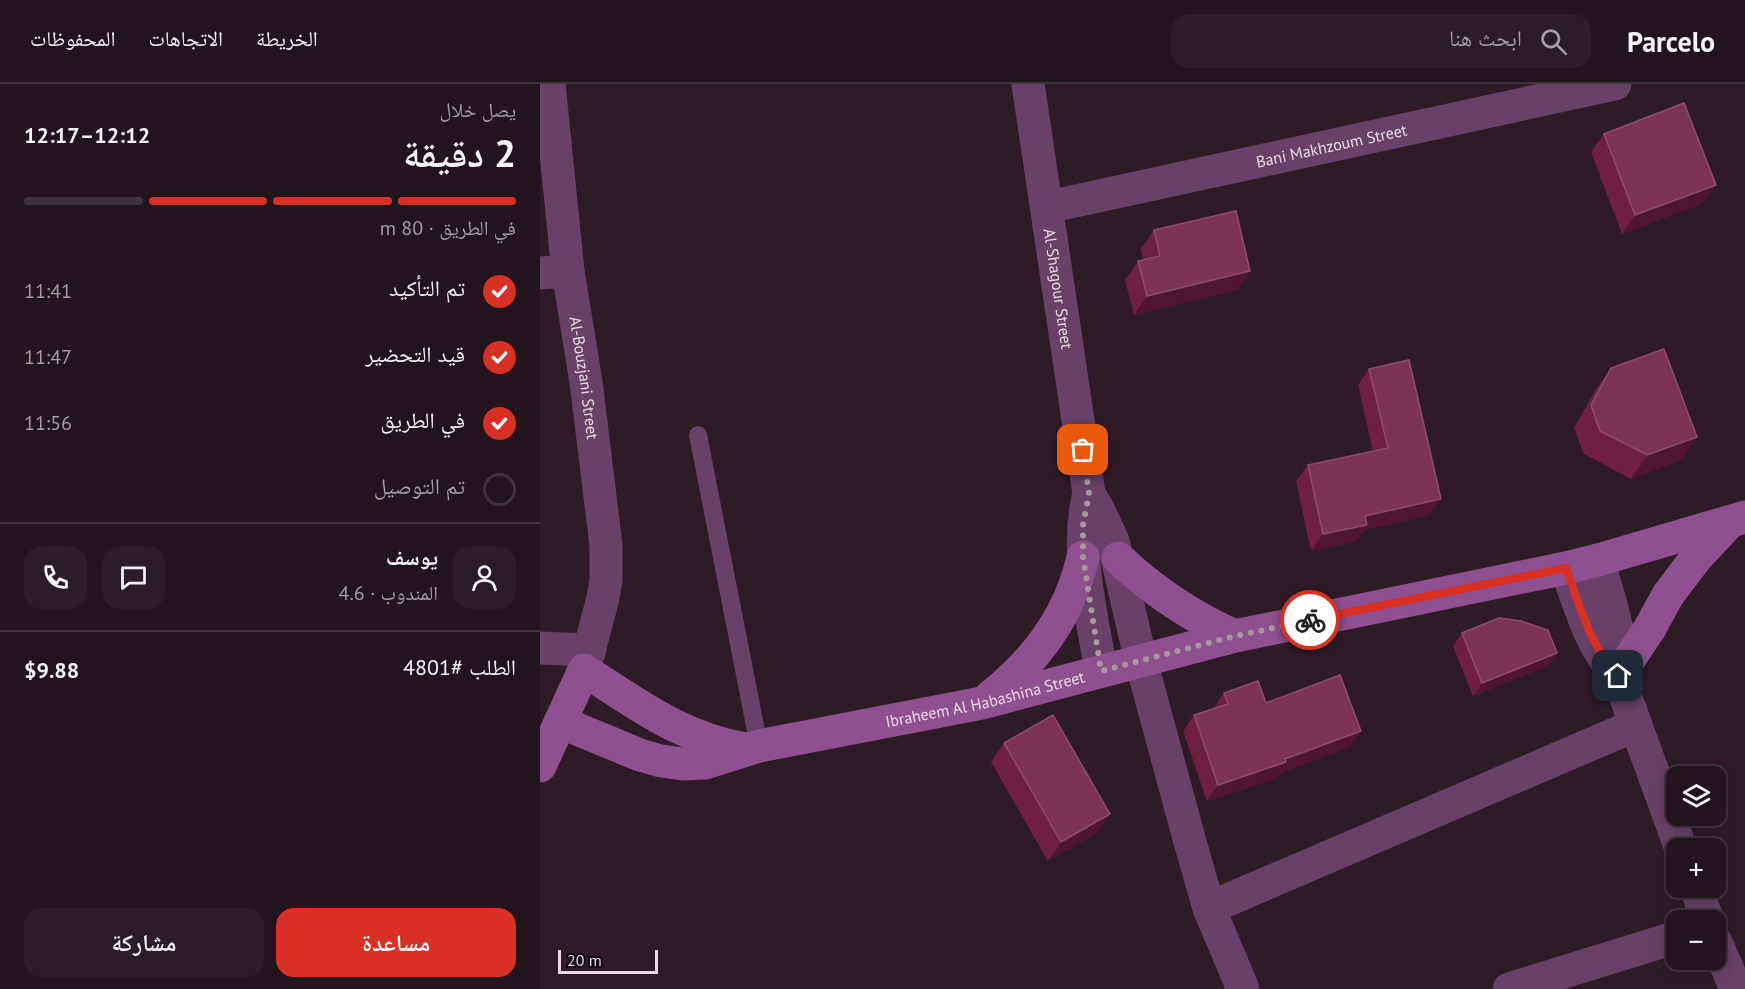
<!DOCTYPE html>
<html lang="ar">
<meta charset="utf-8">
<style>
:root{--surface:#22141c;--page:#2a1d25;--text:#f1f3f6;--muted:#a29ea3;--line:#3f333b;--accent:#d93025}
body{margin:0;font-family:"PT Sans","Noto Naskh Arabic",sans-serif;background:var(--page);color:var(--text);direction:rtl;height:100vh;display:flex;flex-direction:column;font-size:22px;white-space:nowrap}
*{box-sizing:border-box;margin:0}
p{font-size:20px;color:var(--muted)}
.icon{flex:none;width:33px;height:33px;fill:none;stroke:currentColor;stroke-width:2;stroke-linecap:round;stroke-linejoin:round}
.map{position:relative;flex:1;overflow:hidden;direction:ltr}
.details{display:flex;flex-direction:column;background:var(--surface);width:540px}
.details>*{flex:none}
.fabs{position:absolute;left:1126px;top:682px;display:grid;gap:12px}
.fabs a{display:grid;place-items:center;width:60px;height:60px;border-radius:12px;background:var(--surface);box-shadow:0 3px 15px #0003,0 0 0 2px var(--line);font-size:30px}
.scale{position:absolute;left:18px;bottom:15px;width:100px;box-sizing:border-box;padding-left:6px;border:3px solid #e8dbe2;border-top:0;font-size:16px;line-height:21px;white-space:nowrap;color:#e8dbe2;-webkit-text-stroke:4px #11080d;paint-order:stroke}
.pin{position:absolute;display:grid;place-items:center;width:51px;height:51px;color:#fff;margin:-26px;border-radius:12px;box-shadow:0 3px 9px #0006}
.courier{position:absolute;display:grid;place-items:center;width:60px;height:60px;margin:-30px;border:4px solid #d93025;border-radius:50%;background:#fff;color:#222;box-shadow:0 2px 8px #0007}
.overview em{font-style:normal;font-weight:600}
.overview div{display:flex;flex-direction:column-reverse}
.overview{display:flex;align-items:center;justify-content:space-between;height:102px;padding:0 24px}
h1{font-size:39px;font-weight:600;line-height:45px}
.bar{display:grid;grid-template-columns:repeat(4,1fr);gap:9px 6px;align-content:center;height:72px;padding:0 24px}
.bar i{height:8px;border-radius:4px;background:var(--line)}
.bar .current{background:var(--accent)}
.bar p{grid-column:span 4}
.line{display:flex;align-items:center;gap:15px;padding:0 24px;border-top:2px solid var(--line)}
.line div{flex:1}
.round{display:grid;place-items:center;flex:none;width:63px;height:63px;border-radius:18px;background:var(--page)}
ol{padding:0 24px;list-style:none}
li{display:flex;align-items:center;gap:18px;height:66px}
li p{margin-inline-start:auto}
li .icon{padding:6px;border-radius:50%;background:var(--accent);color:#fff;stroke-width:4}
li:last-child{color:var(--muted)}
li i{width:33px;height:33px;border:3px solid var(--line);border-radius:50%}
.primary-button{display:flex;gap:12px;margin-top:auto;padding:12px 24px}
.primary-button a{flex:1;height:69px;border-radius:18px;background:var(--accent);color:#fff;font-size:24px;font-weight:600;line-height:69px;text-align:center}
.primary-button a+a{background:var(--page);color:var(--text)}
header{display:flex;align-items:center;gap:36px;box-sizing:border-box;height:84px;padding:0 30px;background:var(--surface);border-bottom:2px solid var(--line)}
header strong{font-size:28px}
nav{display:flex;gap:33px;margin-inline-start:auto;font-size:21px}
.search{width:420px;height:54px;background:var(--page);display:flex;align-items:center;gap:15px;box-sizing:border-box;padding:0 21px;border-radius:18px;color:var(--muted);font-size:22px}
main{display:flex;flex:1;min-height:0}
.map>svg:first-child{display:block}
</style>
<header>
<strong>Parcelo</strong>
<div class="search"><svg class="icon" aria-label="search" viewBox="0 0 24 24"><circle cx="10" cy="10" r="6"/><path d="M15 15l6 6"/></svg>ابحث هنا</div>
<nav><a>الخريطة</a><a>الاتجاهات</a><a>المحفوظات</a></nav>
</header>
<main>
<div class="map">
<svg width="1205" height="905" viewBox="0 0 1205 905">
<rect width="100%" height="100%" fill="#2e1b26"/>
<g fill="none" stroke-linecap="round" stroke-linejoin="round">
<polyline stroke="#684068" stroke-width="18" points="158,351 219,662"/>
<g stroke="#684068" stroke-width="33">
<path id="s1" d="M9,0L28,187L46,298L66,461V496L63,514L44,586"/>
<path id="s2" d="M488,0L549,410C534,468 552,529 561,587"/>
<path id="s3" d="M508,123L1075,0"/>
<polyline points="0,189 28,187"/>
<polyline points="549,410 558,425 573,457 601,577 650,758 669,824 703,905"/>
<path d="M1058,476C1068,513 1085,554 1078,592"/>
<path d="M1026,484C1040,522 1050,562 1078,592L1141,765"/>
<polyline points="0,564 50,566"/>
<polyline points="1156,804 1168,837"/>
<polyline points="669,824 1096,641"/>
<polyline points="1176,858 1196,905"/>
<polyline points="969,905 1137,853"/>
</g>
<g stroke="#8f5090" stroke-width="33">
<path d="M578,474C613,507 650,532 695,552"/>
<polyline points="1078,592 1110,544 1128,511 1156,474 1189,439"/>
<path d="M450,613C497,576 530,531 543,473"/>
<path id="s4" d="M20,638L100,671L121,677L143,680L165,679L219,662L442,619L695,552L1026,484L1058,476L1205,433"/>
<path d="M0,682L44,586C98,621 141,654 206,665"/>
</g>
</g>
<g fill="#6f203e">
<polygon points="1064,50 1163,119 1082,150 1051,68"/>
<polygon points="614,146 697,206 594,231 585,196 598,177 603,176 601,165"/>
<polygon points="1071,284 1157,353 1141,376 1091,395 1044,370 1034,344 1055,307"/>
<polygon points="829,285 901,415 889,431 824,446 816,457 771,467 756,397 768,381 833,367 818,301"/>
<polygon points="922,549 1008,582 933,612 913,562"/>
<polygon points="684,609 726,619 821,647 809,663 738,690 735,695 667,717 643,647 654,631 673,625"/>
<polygon points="464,659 570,730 557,749 508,777 451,678"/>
</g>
<g fill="#50162d">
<polygon points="1176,101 1163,119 1082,150 1095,131"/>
<polygon points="710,187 697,206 594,231 607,212"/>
<polygon points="1157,353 1141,376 1091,395 1107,371"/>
<polygon points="901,415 889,431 824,446 816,457 771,467 783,450 825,432"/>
<polygon points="1017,569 1008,582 933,612 942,599"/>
<polygon points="821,647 809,663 738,690 735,695 667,717 678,701"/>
<polygon points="570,730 557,749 508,777 521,758"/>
</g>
<g fill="#7c3450" stroke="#8d4e67" stroke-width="1.5">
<polygon points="1144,19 1176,101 1095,131 1064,50"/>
<polygon points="696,127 710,187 607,212 598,177 620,172 614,146"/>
<polygon points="1124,265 1157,353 1107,371 1060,347 1051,321 1071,284"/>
<polygon points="869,276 901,415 825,432 827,441 783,450 768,381 848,364 829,285"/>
<polygon points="959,534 981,537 1008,546 1017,569 942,599 922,549"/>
<polygon points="800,591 821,647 745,675 746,678 678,701 654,631 688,620 684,609 718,597 726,619"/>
<polygon points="513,631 570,730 521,758 464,659"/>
</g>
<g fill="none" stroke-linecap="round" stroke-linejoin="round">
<polyline stroke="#a798a0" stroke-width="6" stroke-dasharray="0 10.8" points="543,366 549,410 543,441 543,473 561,587 695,552 770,536"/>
<path stroke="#d93025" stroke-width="8" d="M770,536L1026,484C1040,522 1050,562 1078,592"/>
</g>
<g text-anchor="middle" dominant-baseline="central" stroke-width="4.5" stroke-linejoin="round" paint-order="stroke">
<g font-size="16" fill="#e8dbe2" stroke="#11080d">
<text stroke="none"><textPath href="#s3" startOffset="290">Bani Makhzoum Street</textPath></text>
<text stroke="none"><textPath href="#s2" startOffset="207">Al-Shagour Street</textPath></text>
<text stroke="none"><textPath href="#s1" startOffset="296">Al-Bouzjani Street</textPath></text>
<text stroke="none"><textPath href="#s4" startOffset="440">Ibraheem Al Habashina Street</textPath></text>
</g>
</g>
</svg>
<div class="fabs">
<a><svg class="icon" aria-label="layers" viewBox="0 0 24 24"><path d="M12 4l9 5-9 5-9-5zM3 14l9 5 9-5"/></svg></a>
<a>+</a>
<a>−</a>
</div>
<div class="scale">20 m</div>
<div class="pin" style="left:543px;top:366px;background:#ea580c"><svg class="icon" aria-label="bag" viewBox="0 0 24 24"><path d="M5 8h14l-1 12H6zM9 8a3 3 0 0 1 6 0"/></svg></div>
<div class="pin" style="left:1078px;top:592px;background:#1f2937"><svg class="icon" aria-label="home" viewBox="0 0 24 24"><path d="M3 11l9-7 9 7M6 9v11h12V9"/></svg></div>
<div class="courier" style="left:770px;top:536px"><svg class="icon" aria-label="bike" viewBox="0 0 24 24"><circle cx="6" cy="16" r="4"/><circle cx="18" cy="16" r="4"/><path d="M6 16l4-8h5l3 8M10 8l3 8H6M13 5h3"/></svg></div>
</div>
<section class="details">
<div class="overview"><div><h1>2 دقيقة</h1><p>يصل خلال</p></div><em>12:12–12:17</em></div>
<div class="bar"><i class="current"></i><i class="current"></i><i class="current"></i><i></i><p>في الطريق · 80 m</p></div>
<ol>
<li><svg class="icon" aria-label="check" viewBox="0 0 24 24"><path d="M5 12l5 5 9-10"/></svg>تم التأكيد<p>11:41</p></li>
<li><svg class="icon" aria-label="check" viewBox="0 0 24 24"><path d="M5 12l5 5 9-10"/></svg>قيد التحضير<p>11:47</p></li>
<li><svg class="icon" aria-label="check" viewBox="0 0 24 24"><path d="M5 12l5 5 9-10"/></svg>في الطريق<p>11:56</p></li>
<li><i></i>تم التوصيل</li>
</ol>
<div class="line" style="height:108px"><a class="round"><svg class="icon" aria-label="person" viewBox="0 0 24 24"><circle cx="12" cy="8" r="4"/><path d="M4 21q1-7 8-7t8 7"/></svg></a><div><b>يوسف</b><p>المندوب · 4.6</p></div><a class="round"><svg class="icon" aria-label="chat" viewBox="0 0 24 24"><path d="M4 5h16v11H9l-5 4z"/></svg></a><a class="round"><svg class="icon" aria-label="phone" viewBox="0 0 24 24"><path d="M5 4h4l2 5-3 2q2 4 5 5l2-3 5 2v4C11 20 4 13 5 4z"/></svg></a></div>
<div class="line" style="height:78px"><div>الطلب #4801</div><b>$9.88</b></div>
<div class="primary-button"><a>مساعدة</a><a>مشاركة</a></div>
</section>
</main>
